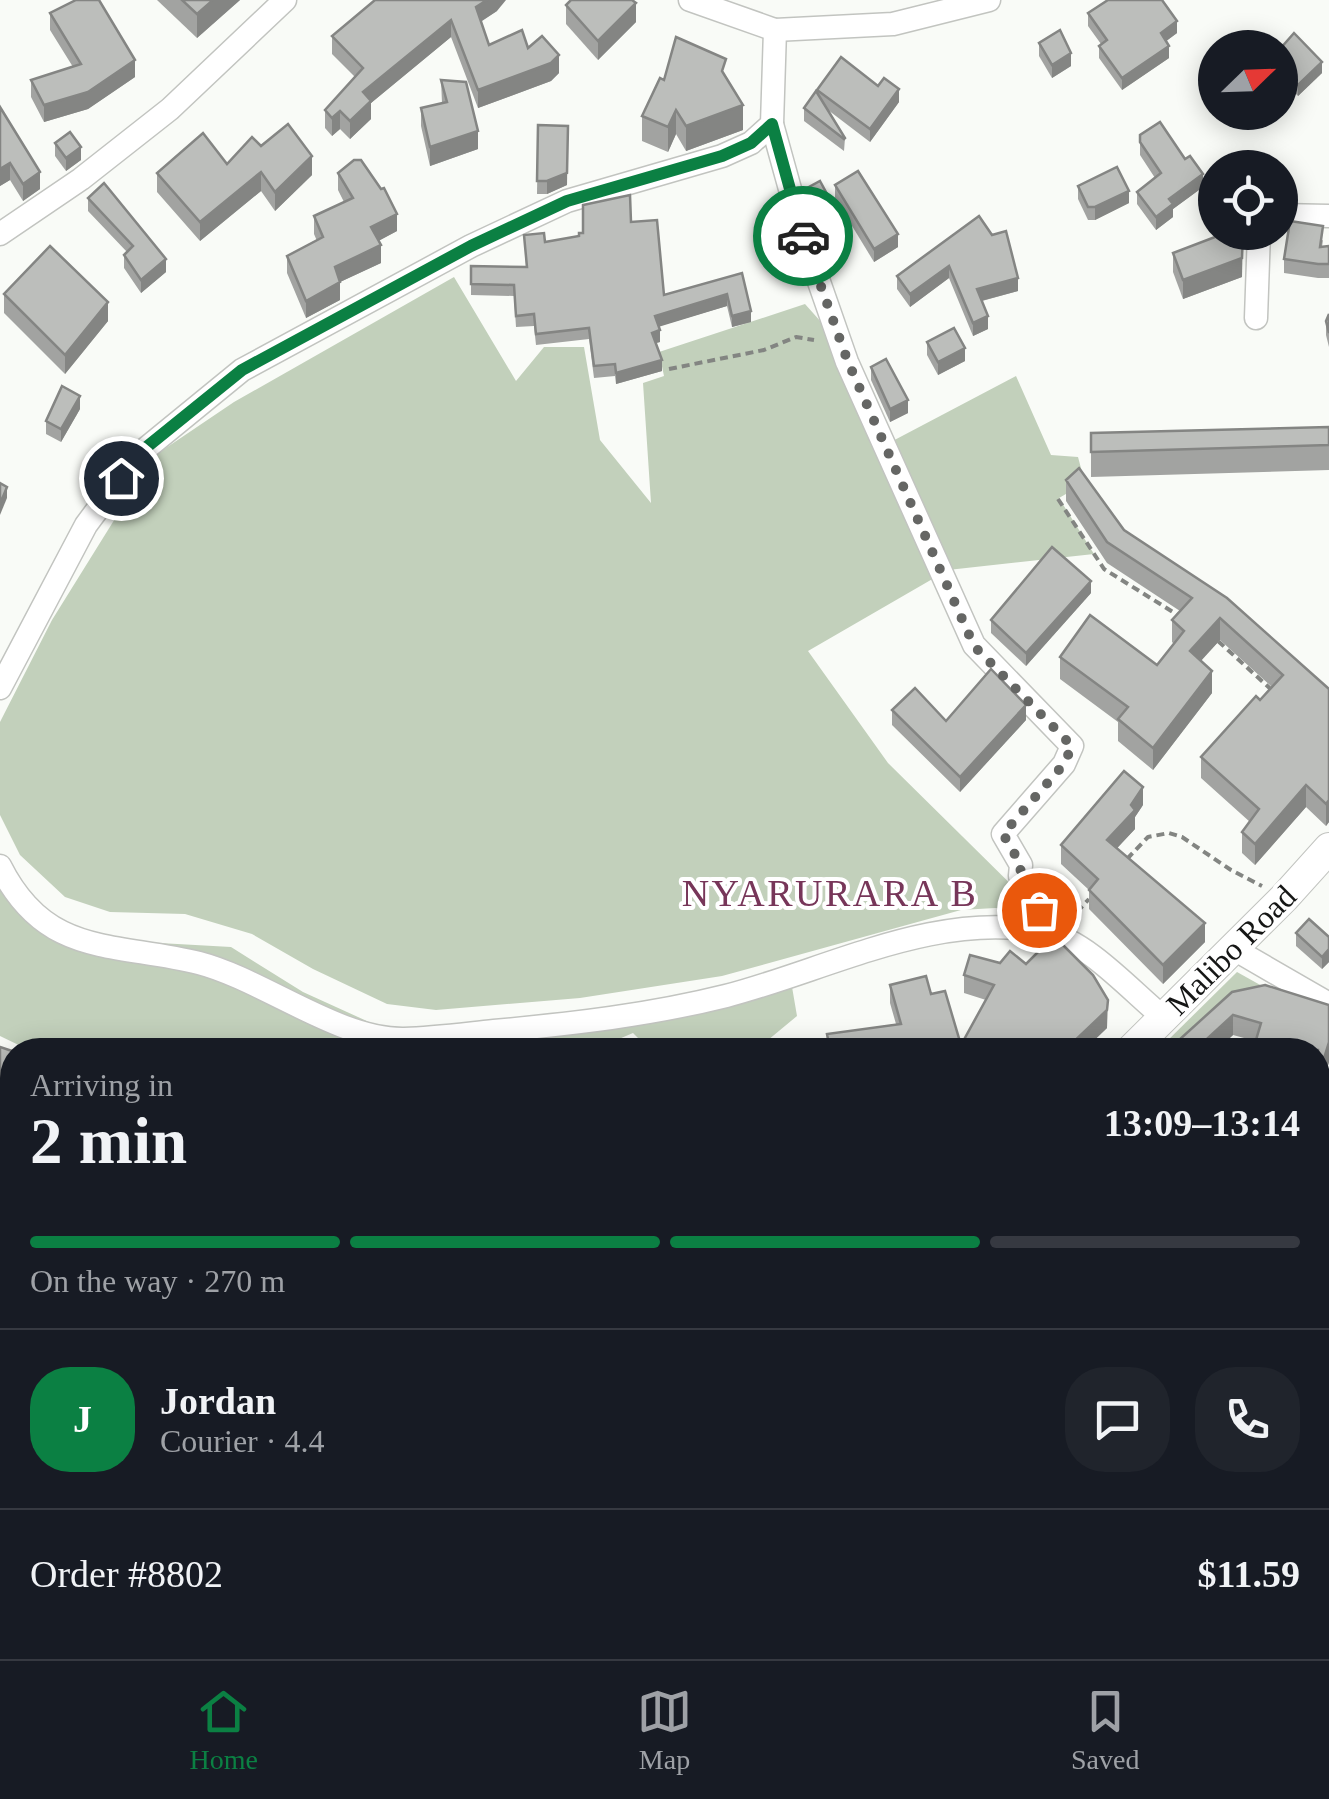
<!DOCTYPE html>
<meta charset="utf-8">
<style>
:root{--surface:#171b24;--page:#20242c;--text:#f1f3f6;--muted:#9ea1a6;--line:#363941;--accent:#0b8043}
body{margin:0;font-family:Georgia,serif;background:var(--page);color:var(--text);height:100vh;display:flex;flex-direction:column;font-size:38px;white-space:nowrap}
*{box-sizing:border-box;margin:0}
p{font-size:32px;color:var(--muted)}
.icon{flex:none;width:55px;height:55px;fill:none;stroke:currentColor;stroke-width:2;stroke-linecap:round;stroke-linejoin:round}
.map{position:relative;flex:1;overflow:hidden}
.panel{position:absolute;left:0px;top:1038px;width:1330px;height:622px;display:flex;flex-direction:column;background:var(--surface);border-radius:40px 40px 0 0;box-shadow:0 5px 25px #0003}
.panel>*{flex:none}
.needle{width:65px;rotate:67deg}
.tools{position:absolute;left:1198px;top:30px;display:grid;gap:20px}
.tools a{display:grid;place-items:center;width:100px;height:100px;border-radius:50%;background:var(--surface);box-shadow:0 5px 25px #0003;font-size:50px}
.pin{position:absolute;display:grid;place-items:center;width:85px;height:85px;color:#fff;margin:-42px;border:5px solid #fff;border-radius:50%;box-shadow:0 2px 10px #0007}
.courier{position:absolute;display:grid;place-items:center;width:100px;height:100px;margin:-50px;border:8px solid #0b8043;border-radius:50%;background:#fff;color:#222;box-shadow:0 2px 12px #0007}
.overview em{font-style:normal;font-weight:700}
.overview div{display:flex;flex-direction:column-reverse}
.overview{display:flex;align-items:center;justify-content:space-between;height:170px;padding:0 30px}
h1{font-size:65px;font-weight:700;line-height:75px}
.bar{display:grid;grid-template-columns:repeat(4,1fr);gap:15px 10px;align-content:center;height:120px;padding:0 30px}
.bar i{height:12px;border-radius:8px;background:var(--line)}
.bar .active{background:var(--accent)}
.bar p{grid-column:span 4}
.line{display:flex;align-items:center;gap:25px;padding:0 30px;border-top:2px solid var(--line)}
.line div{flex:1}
.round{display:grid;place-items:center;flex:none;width:105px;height:105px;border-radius:40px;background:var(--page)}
.tab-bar{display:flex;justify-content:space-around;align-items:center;height:140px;border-top:2px solid var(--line);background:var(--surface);font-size:28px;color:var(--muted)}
.tab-bar a{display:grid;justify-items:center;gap:5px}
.tab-bar .active{color:var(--accent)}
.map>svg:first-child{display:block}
</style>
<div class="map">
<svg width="1329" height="1659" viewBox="0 0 1329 1659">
<rect width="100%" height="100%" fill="#f9fbf7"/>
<g fill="#c2d0bb">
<polygon points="454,277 516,381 544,347 584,347 600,440 651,503 643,383 664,376 659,352 805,304 830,332 885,445 1016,376 1051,455 1078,457 1085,483 1059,498 1094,554 948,570 808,651 888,763 1038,911 995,908 961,910 722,976 580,998 436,1010 387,1004 313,969 252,934 185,914 110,912 65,897 20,855 0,815 0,722 52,620 154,456 234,402"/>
<polygon points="0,867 24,907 88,939 231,947 303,992 391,1032 576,1017 791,981 797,1016 762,1045 750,1050 650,1050 633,1033 593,1050 29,1050 0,1036"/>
<polygon points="1237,972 1271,991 1186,1050 1158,1050"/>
<polygon points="12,1628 12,1648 67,1648 75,1659 0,1659 0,1637"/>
<polygon points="346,1648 537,1648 533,1659 346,1659"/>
<polygon points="653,1648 809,1648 805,1659 683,1659 652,1651"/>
</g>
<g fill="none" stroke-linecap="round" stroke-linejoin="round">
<defs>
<polyline id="service" points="0,1558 12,1550"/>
<g id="minor">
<polyline points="690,0 775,30 893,24 989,0"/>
<polyline points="772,124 803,236 847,362 974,645 1072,746 1064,764 1003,834 1021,865 1020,876 1052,934"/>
<polyline points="1280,215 1329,216"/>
<polyline points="0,234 81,179 170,109 285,0"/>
<polyline points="1256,318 1259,232"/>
<polyline points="0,688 86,525 138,455 242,370 471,246 567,201 722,156 751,143 772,124 775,30"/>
<path d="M0,866C46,958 114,942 199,963C264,980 338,1040 404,1039C434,1038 464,1034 494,1031C572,1024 650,1015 726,996C827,970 941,908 1048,933C1088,942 1132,992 1163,1017"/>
<polyline points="1234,949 1329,1004"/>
<polyline points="1318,1615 1324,1586"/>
<polyline points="1233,1648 1268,1659"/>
<polyline points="815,1659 819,1648"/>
<polyline points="1307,1659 1310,1648"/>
</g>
<polyline id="tertiary" points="1131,1050 1284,898 1329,848"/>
<g id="trunk">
<polyline points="0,1177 12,1180"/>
<polyline points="1318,1584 1329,1588"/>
</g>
</defs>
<use href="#service" stroke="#c2c4c0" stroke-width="14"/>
<use href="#minor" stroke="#c2c4c0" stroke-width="25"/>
<use href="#tertiary" stroke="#c2c4c0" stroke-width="32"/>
<use href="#trunk" stroke="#c2c4c0" stroke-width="40"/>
<g stroke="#838582" stroke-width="4" stroke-dasharray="8 5" stroke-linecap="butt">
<polyline points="669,369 764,350 796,337 814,340"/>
<polyline points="1058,499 1104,569 1181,617"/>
<polyline points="1218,641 1274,692"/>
<polyline points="1127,859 1148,837 1169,833 1182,837 1231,870 1262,886"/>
<polyline points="1077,912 1089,899"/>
<polyline points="1326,1137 1329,1135"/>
</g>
<use href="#service" stroke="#fff" stroke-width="11"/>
<use href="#minor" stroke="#fff" stroke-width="22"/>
<use href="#tertiary" stroke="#fff" stroke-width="30"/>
<use href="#trunk" stroke="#fff" stroke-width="38"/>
</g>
<g fill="#a2a3a1">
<polygon points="157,0 240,0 197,38"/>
<polygon points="566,5 636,22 598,60 566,24"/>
<polygon points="497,11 481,21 489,45 528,48 559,73 551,81 478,108 451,37 371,103 371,119 350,139 340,129 332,136 325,128 325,110 355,77 332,54 332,36"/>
<polygon points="50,13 135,77 88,109 44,122 31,97 31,80 73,67 50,30"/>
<polygon points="1088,13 1177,33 1166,41 1169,58 1122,90 1099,58 1099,46 1101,44 1088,26"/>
<polygon points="1039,43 1071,66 1052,78 1039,56"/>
<polygon points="1280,49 1322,73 1298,96 1289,87"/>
<polygon points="726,76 743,130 686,151 676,134 668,152 642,141 642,116 664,80"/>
<polygon points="441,80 478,149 430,166 421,126 421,108 442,103"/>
<polygon points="817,90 899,102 870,142 828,110 845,138 844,151 804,121 804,108 817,93"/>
<polygon points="0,107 40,189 23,201 10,180 0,186"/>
<polygon points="538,125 567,185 547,194 537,194"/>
<polygon points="1140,135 1203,187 1173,209 1173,217 1156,230 1137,204 1137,192 1155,178 1140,155"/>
<polygon points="55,143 81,160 66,171 55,156"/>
<polygon points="261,146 312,175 275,211 261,191 200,241 157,192 157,173 227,164"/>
<polygon points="338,173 397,231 378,241 381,263 340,282 340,300 306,318 287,273 287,256 317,241 314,234 314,216 344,202 338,190"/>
<polygon points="835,185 898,247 874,262 835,198"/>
<polygon points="1078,186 1129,203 1095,220 1088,220 1078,199"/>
<polygon points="807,188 833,211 817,220 807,194"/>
<polygon points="88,198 166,272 141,293 124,268 124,255 127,252 88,211"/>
<polygon points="979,216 1018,291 982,301 988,329 973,336 949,278 910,307 897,289 897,276"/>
<polygon points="631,222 664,295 742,273 751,322 732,327 727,306 659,326 660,342 656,343 662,371 616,384 615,376 594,378 589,339 536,345 534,326 516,327 514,296 471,295 471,266 526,267 524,235 545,242 579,236"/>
<polygon points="1323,240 1322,247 1329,246 1329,278 1318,278 1284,273 1284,259"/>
<polygon points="1173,253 1242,277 1183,299 1173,272"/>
<polygon points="4,294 108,321 65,374 4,313"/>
<polygon points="1329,314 1329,347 1326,335 1326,321"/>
<polygon points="927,342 965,361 938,375 927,355"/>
<polygon points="871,367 908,413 890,422 871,380"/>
<polygon points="80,409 61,442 46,434 46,421"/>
<polygon points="1329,427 1329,470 1091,477 1091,433"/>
<polygon points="1066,480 1124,530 1329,689 1329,822 1326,826 1306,807 1255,865 1242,853 1242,832 1250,822 1201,778 1201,757 1272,687 1220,640 1200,661 1212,693 1153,770 1118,741 1118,722 1060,679 1060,657 1157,665 1174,644 1172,642 1172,620 1180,611 1107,563 1066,501"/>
<polygon points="1091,593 1026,666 991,633 991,620"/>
<polygon points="892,710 946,721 1026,720 960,792 892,725"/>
<polygon points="1143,805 1135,817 1135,829 1117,848 1205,942 1163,984 1089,909 1089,890 1061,864 1061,845"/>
<polygon points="1296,933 1329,937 1329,962 1322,969 1296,946"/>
<polygon points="970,955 1107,1028 1084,1050 827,1050 827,1034 896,1024 890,1003 890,985 931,994 961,1045 986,1000 964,993 964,975"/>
<polygon points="1265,985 1329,1005 1329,1062 1318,1099 1318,1050 1252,1050 1255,1041 1233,1035 1217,1050 1168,1050 1232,992"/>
<polygon points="0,1047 12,1051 12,1097 0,1092"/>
<polygon points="1318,1184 1329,1187 1329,1237 1318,1233"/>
<polygon points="1318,1412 1329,1417 1329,1545 1318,1541"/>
<polygon points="532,1648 653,1648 649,1659 532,1659"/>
<polygon points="833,1648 1228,1648 1261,1659 1038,1659 1029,1656 1028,1659 839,1659 833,1658"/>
</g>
<g fill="#848583">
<polygon points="213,0 240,0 197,38 197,14"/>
<polygon points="487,0 506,0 497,11 476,25 476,7"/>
<polygon points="636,3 636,22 598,60 598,41"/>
<polygon points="451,20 451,37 371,103 371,119 350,139 350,121 363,92"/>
<polygon points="1177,21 1177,33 1161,45 1161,33"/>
<polygon points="1169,46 1169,58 1122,90 1122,78"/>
<polygon points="1071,53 1071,66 1052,78 1052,65"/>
<polygon points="559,55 559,73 551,81 478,108 478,90"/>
<polygon points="135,60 135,77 88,109 44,122 44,105"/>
<polygon points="1322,62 1322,73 1298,96 1298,85"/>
<polygon points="1289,76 1289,87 1280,99 1280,88"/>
<polygon points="899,89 899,102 870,142 870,129"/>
<polygon points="743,105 743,130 686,151 686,126"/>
<polygon points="676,110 676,134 668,152 668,127"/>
<polygon points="340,111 340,129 332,136 332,118"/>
<polygon points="568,126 567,185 547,194 547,181"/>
<polygon points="478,131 478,149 430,166 430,147"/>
<polygon points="81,147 81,160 66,171 66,158"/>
<polygon points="312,156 312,175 275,211 275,192"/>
<polygon points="10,163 10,180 0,186 0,169"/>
<polygon points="40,172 40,189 23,201 23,184"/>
<polygon points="261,172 261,191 200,241 200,222"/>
<polygon points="1203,174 1203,187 1173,209 1173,217 1156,230 1156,217 1169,199"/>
<polygon points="1129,191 1129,203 1095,220 1095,207"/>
<polygon points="833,205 833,211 817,220 817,213"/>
<polygon points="397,214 397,231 371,245 371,227"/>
<polygon points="1243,232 1242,277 1183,299 1183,280"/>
<polygon points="898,234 898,247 874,262 874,249"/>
<polygon points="381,245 381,263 340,282 340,300 306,318 306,301 335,267"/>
<polygon points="166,259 166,272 141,293 141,280"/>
<polygon points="949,266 949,278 910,307 910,294"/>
<polygon points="1018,278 1018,291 977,302 977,289"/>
<polygon points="727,294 727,306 655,328 655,316"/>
<polygon points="108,302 108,321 65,374 65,355"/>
<polygon points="751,311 751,322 732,327 732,316"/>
<polygon points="988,316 988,329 973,336 973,323"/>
<polygon points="660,330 660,342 652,344 652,333"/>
<polygon points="965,348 965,361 938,375 938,362"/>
<polygon points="662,360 662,371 616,384 616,373"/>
<polygon points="80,396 80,409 61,442 61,429"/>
<polygon points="908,400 908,413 890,422 890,409"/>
<polygon points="7,487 7,498 0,515 0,504"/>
<polygon points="1091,581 1091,593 1026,666 1026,653"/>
<polygon points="1220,618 1220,640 1190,673 1190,651"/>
<polygon points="1212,671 1212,693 1153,770 1153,748"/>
<polygon points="1026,705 1026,720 960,792 960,777"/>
<polygon points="1306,785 1306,807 1255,865 1255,844"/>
<polygon points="1143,787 1143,805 1135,817 1135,829 1107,859 1107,840"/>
<polygon points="1329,800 1329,822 1326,826 1326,804"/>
<polygon points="1205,923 1205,942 1163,984 1163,965"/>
<polygon points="1329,949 1329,962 1322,969 1322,957"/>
<polygon points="1108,1000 1107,1028 1084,1050 1065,1050"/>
<polygon points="1233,1015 1233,1035 1217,1050 1195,1050"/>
<polygon points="1329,1042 1329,1062 1318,1098 1318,1078"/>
<polygon points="1325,1114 1325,1134 1318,1159 1318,1139"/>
<polygon points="1329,1319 1329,1335 1318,1351 1318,1335"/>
<polygon points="1329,1364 1329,1380 1318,1401 1318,1385"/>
<polygon points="644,1648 653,1648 649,1659 640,1659"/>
<polygon points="1023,1648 1029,1648 1028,1659 1019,1659"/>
</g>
<g fill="#bcbebb" stroke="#848583" stroke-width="2.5">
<polygon points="76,0 99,0 135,60 88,92 44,105 31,80 81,64 50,13"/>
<polygon points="182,0 213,0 197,14"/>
<polygon points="375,0 487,0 476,7 489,45 522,30 528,48 542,36 559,55 551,63 478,90 451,20 363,92 371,101 350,121 340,111 332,118 325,110 363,68 332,36"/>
<polygon points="571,0 632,0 636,3 598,41 566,5"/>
<polygon points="1108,0 1162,0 1177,21 1161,33 1169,46 1122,78 1099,46 1107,40 1088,13"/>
<polygon points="1060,30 1071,53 1052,65 1039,43"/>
<polygon points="1294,33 1322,62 1298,85 1289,76 1280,88 1280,49"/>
<polygon points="676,37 726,59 722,71 743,105 686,126 676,110 668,127 642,116 660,78 664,80"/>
<polygon points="841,57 878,86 884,78 899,89 870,129 817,90"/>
<polygon points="441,80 466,82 478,131 430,147 421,108 447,102"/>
<polygon points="816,91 845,138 844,139 804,108"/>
<polygon points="0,107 40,172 23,184 10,163 0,169"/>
<polygon points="1160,122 1185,159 1190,156 1203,174 1169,199 1173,204 1156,217 1137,192 1161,173 1140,142 1140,135"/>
<polygon points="288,124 312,156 275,192 261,172 200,222 157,173 203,133 227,164 252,137 261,146"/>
<polygon points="538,125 568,126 567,173 547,181 537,181"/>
<polygon points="70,132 81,147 66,158 55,143"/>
<polygon points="354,160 361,160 381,189 384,188 397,214 371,227 381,245 335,267 340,282 306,301 287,256 323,237 314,216 353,198 338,173"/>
<polygon points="1117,167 1129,191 1095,207 1088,207 1078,186"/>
<polygon points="858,171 898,234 874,249 835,185"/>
<polygon points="820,181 833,205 817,213 807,188"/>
<polygon points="104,183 166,259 141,280 124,255 133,246 88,198"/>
<polygon points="630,195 631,222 657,220 664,295 742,273 751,311 732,316 727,294 655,316 660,330 652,333 662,360 616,373 615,364 594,366 589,328 536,334 534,314 516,316 514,285 471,284 471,266 527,267 524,235 544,233 545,242 579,236 579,233 583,233 583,205"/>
<polygon points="979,216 992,235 1006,231 1018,278 977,289 988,316 973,323 949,266 910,294 897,276"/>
<polygon points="1290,221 1323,226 1320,247 1329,246 1329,264 1318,264 1284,259"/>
<polygon points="1228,232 1243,232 1242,258 1183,280 1173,253"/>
<polygon points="50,246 108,302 65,355 4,294"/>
<polygon points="1329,314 1329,333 1326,321"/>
<polygon points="954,328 965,348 938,362 927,342"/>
<polygon points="886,359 908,400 890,409 871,367"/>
<polygon points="62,386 80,396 61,429 46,421"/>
<polygon points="1329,427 1329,445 1091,452 1091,433"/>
<polygon points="1079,468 1124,530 1227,598 1329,689 1329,800 1326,804 1306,785 1255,844 1242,832 1259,809 1201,757 1256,696 1260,700 1283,675 1220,618 1190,651 1212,671 1153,748 1118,719 1128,707 1060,657 1090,615 1157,665 1184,631 1172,620 1192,598 1107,542 1066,480"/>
<polygon points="0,483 7,487 0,504"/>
<polygon points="1052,547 1091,581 1026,653 991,620"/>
<polygon points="991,669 1026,705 960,777 892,710 915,688 946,721"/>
<polygon points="1124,771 1143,787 1131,805 1135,810 1107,840 1205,923 1163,965 1089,890 1098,879 1061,845"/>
<polygon points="1309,919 1329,937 1329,949 1322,957 1296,933"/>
<polygon points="1054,936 1093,975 1108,1000 1107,1010 1065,1050 928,1050 921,1043 867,1050 830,1050 827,1034 901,1024 890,985 926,976 931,994 945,991 961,1045 994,985 964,975 970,955 1000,963 1010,951 1026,964"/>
<polygon points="1265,985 1329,1005 1329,1042 1318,1078 1318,1050 1253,1050 1261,1023 1233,1015 1195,1050 1168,1050 1232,992"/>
<rect x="612" y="1041" width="29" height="9"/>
<polygon points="0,1047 12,1051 12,1084 0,1079"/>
<polygon points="1318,1111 1325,1114 1318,1139"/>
<polygon points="1318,1184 1329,1187 1329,1217 1318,1213"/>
<polygon points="1318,1282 1329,1283 1329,1319 1318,1335"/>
<polygon points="1318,1349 1329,1355 1329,1364 1318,1385"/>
<polygon points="1318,1412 1329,1417 1329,1448 1326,1457 1329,1458 1329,1523 1318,1519"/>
<polygon points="565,1648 644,1648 640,1659 597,1659"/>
<polygon points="882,1648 1023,1648 1019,1659 914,1659 915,1656"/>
<polygon points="1059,1648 1078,1648 1074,1659 1055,1659"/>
<polygon points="1078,1648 1228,1648 1261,1659 1118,1659"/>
</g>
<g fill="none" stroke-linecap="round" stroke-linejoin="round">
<polyline stroke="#656664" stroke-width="10" stroke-dasharray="0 18" points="803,236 848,362 974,646 1072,746 1064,764 1003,834 1021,865 1020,876 1039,910"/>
<polyline stroke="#0b8043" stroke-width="12" points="121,478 138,454 242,370 471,246 567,201 722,156 751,143 772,124 803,236"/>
</g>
<g text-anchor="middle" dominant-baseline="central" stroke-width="8" stroke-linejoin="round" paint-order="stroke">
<g font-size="32" fill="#151615" stroke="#fff">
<text transform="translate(1231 950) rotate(-45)">Malibo Road</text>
</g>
<g font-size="38" letter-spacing="2.5" fill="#773659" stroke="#fff">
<text x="830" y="893">NYARURARA B</text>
</g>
</g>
</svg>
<div class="tools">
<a><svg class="needle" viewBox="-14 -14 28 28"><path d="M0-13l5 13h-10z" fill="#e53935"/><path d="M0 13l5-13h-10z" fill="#9ea1a6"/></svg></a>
<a><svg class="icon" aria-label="locate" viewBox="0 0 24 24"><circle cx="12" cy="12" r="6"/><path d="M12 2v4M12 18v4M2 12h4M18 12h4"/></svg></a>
</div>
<div class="pin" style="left:1039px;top:910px;background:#ea580c"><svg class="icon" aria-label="bag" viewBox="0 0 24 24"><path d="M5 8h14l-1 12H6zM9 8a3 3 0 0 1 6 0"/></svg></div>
<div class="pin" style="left:121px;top:478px;background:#1f2937"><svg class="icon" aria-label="home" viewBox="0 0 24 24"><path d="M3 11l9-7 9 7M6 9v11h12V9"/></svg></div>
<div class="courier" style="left:803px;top:236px"><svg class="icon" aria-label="car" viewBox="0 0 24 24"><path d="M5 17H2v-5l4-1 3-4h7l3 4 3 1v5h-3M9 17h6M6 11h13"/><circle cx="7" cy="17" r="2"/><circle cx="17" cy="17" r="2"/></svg></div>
<section class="panel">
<div class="overview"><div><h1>2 min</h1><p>Arriving in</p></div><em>13:09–13:14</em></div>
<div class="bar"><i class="active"></i><i class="active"></i><i class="active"></i><i></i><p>On the way · 270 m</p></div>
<div class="line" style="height:180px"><b class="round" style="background:var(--accent);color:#fff">J</b><div><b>Jordan</b><p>Courier · 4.4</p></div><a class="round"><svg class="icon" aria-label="chat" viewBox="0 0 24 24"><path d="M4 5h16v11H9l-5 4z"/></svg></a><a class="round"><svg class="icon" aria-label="phone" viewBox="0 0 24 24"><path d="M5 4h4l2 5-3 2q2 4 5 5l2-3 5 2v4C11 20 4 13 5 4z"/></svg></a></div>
<div class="line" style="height:130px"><div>Order #8802</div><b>$11.59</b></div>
</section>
</div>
<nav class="tab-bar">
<a class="active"><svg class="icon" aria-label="home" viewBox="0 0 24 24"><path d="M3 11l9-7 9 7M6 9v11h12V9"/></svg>Home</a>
<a><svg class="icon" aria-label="map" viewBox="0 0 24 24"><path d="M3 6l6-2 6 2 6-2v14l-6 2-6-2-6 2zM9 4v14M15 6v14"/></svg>Map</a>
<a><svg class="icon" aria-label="saved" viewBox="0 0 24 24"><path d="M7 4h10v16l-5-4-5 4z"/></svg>Saved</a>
</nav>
